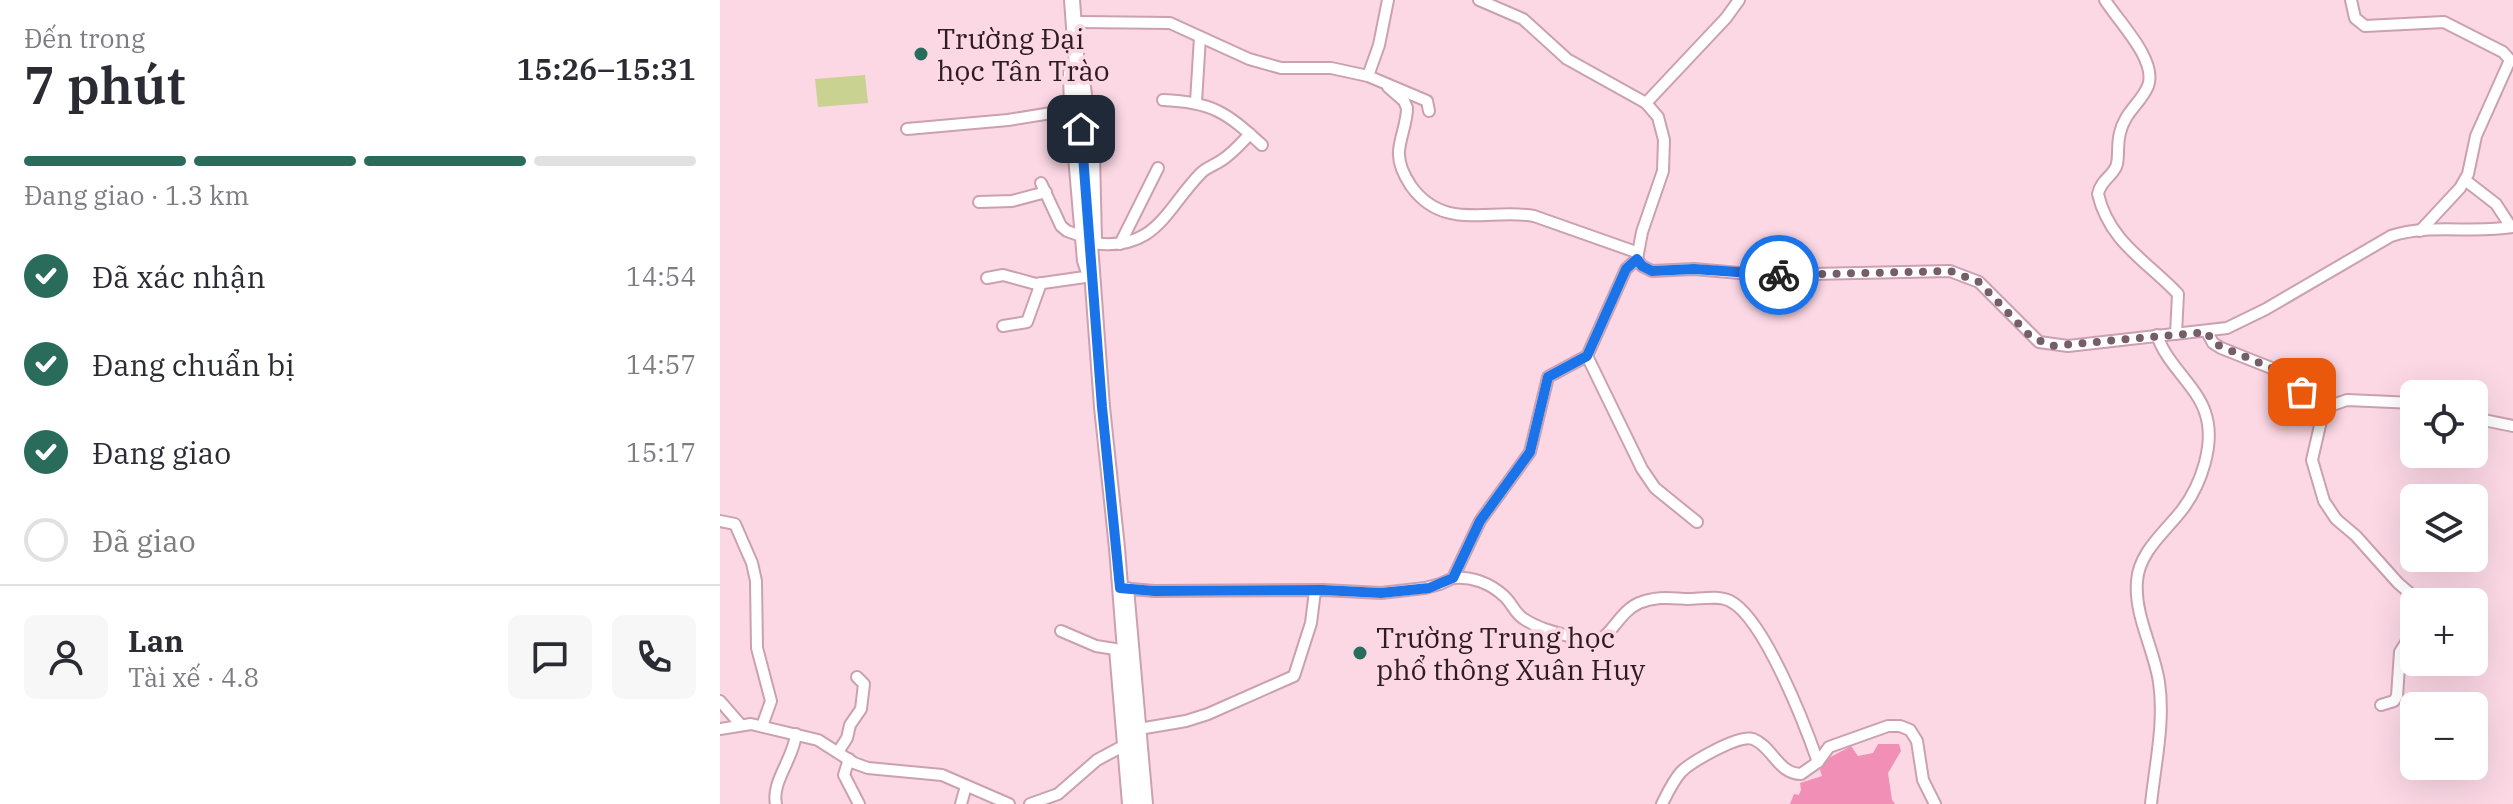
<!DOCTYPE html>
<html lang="vi">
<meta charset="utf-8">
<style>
:root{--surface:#fff;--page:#f7f7f7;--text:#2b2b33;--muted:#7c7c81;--line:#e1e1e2;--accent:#296c5c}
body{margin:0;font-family:"IBM Plex Serif",serif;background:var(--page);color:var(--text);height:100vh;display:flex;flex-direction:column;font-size:30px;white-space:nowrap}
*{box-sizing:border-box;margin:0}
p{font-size:26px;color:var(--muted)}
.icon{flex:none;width:44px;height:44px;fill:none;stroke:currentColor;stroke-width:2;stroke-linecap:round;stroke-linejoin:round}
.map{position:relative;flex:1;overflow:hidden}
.sheet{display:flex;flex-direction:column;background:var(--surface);width:720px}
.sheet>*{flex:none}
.buttons{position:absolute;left:1680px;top:380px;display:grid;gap:16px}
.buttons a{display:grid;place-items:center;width:88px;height:88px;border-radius:12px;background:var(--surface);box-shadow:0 8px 32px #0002;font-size:40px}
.pin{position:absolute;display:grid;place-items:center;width:68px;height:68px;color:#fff;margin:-34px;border-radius:16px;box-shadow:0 4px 12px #0006}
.courier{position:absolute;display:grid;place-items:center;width:80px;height:80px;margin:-40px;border:6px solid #1a73e8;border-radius:50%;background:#fff;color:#222;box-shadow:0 2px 10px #0007}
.summary em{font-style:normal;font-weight:600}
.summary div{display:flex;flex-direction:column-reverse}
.summary{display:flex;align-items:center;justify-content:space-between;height:136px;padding:0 24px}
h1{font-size:52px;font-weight:600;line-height:60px}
.bar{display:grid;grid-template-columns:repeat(4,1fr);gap:12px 8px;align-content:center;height:96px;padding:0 24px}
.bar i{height:10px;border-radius:6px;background:var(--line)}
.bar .active{background:var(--accent)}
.bar p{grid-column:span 4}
.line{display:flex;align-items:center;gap:20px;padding:0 24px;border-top:2px solid var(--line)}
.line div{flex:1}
.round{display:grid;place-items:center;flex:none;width:84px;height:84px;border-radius:12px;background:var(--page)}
ol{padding:0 24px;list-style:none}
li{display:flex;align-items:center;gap:24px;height:88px}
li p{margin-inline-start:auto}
li .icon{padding:8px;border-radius:50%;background:var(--accent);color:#fff;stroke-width:4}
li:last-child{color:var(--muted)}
li i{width:44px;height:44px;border:4px solid var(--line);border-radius:50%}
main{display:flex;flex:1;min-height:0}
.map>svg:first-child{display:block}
</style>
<main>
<section class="sheet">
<div class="summary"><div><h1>7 phút</h1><p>Đến trong</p></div><em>15:26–15:31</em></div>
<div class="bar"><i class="active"></i><i class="active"></i><i class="active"></i><i></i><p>Đang giao · 1.3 km</p></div>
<ol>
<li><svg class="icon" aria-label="check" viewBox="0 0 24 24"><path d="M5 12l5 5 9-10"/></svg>Đã xác nhận<p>14:54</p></li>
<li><svg class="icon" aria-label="check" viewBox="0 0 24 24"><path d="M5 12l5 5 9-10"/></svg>Đang chuẩn bị<p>14:57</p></li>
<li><svg class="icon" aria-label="check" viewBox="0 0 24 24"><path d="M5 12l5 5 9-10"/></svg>Đang giao<p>15:17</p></li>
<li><i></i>Đã giao</li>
</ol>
<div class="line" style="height:144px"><a class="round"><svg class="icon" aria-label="person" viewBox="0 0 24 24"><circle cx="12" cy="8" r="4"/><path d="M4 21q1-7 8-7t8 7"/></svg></a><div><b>Lan</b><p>Tài xế · 4.8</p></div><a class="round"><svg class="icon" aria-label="chat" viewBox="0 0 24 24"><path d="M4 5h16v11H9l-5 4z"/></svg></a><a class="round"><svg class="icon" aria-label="phone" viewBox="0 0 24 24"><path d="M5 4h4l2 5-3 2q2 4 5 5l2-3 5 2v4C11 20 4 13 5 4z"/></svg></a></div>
</section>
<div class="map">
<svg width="1793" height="804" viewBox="0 0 1793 804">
<rect width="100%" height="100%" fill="#fcd8e5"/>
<polygon fill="#c9d291" points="145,75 148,103 98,107 95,79"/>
<polygon fill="#f18fb6" points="1158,744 1179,744 1181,751 1168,773 1172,800 1175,804 1070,804 1074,794 1079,795 1081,790 1080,783 1102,776 1100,770 1105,760 1131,746 1138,756 1153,753"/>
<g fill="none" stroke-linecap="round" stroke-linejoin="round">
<defs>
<g id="minor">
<path d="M1385,0C1397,20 1438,60 1428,86C1421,103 1404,113 1400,133C1397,143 1399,154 1397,164C1394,176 1381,179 1378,194C1389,242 1428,262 1458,294L1456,334"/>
<polyline points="1631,0 1635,18 1645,26 1724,22 1783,52 1790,60 1756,136 1748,174 1740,188 1700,231"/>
<polyline points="360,22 450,23 529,59 561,68 611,68 648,76 707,101 709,111"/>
<polyline points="648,76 659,45 668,0"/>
<polyline points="365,87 374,154 376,242"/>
<path d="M668,87L684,101L687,108C687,123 680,137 679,151C678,163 685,177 691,186C724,232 770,208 814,216L916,252"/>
<path d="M443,100C492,102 506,112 542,145"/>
<polyline points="476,102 480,37"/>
<polyline points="926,103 1006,18 1019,0"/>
<polyline points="350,110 363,261 366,270 372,273"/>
<polyline points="187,129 288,120 350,110 349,73 361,70"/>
<polyline points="1745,180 1776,204 1791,227"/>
<polyline points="321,183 341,226 347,231 361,236"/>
<polyline points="259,202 292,201 326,192"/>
<path d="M372,243C436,252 445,210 481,173C487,167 495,165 502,160C513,153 521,143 530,134"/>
<polyline points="400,244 438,168"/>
<path d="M917,259L922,266L932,271L974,269L1042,275L1230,271L1259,282L1319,342L1348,346L1507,328L1546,309L1671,236C1710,223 1753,234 1793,227"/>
<polyline points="267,278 283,275 316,284 372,276"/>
<polyline points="283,326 307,322 321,283"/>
<polyline points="1487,332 1493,343 1501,348 1559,371 1596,405 1604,408"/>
<polyline points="867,356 922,469 935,488 977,522"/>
<polyline points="1604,408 1592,460 1604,501 1616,519 1636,536 1678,583 1700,602"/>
<polyline points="1604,408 1627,400 1694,403"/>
<polyline points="1754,418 1793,426"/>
<polyline points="0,521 15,524 32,563 36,581 37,648 51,701 42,726"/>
<path d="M733,578C751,576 770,583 784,596C792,603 795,614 804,619C825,633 852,635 874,644C892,636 899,612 919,603C936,596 950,598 967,599C981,599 998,595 1010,601C1044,618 1085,725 1098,762"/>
<polyline points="400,588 434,591 603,590 661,593 705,588 720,584 733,578 760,521 810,452 828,377 867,356 906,269 917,259 922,232 943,171 944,140 938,117 926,103 847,59 803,19 759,0"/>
<polyline points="408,588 427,804"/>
<polyline points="341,631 376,646 395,649 408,804"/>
<polyline points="0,701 20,724"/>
<polyline points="1661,705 1674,701 1677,696 1680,652 1694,630"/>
<polyline points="0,729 31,724 98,740 134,763 148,768 222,775 289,804"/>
<polyline points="419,729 466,721 488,714 574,676 591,623 595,591"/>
<polyline points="118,752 127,738 130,725 141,709 144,684 137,677"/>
<polyline points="129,759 124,775 139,804"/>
<path d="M56,804C51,782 74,758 76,734"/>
<polyline points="241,804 246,786"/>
<polyline points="310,804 338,794 377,760 405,745"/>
<path d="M942,804C947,794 953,781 961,772C971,762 1019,734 1033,739C1052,746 1058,774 1081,774L1098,762L1109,747L1168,726H1180L1190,730L1197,741L1203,780L1215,804"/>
<path d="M1431,804C1435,764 1445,723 1439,682C1434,649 1414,615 1417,581C1419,552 1445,532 1462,510C1481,485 1496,443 1485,412C1476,385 1446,364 1437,335"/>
</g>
<polyline id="highway" points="352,0 382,407 397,548 417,804"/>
</defs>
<use href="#minor" stroke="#cba0b0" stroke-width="14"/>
<use href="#highway" stroke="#cba0b0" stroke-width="18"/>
<use href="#minor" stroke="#fff" stroke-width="10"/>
<use href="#highway" stroke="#fff" stroke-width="14"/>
</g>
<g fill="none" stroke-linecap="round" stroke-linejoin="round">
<polyline stroke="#755e67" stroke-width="8" stroke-dasharray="0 14.4" points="1059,275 1230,271 1259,282 1310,336 1331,346 1487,332 1493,343 1559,371 1582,392"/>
<polyline stroke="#1a73e8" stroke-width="10" points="361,129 382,407 400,588 434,591 603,590 661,593 709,588 733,578 760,521 810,452 828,377 867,356 906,269 917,259 922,266 932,271 974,269 1059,275"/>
</g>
<g fill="#296c5c" stroke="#fcd8e5" stroke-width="3">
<circle cx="201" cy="54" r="8"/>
<circle cx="640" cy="653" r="8"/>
</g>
<g text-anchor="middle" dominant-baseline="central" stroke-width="8" stroke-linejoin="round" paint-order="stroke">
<g font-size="28" fill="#2d1d23" stroke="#fcd8e5" text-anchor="start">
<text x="217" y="38">Trường Đại<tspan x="217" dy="32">học Tân Trào</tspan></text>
<text x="656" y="637">Trường Trung học<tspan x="656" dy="32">phổ thông Xuân Huy</tspan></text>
</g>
</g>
</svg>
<div class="buttons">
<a><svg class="icon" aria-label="locate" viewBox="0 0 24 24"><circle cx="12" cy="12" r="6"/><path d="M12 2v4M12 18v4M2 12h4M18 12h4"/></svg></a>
<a><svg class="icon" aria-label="layers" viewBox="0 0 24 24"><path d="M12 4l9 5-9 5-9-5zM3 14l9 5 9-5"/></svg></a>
<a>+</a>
<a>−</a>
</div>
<div class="pin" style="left:1582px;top:392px;background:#ea580c"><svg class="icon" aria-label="bag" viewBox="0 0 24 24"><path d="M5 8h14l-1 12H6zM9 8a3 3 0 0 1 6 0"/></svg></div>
<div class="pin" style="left:361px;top:129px;background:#1f2937"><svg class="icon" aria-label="home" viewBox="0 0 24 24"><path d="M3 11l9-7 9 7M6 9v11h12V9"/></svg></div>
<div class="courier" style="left:1059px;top:275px"><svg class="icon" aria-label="bike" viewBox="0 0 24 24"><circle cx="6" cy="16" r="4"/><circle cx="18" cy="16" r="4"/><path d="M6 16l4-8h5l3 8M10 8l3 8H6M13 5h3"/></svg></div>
</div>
</main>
